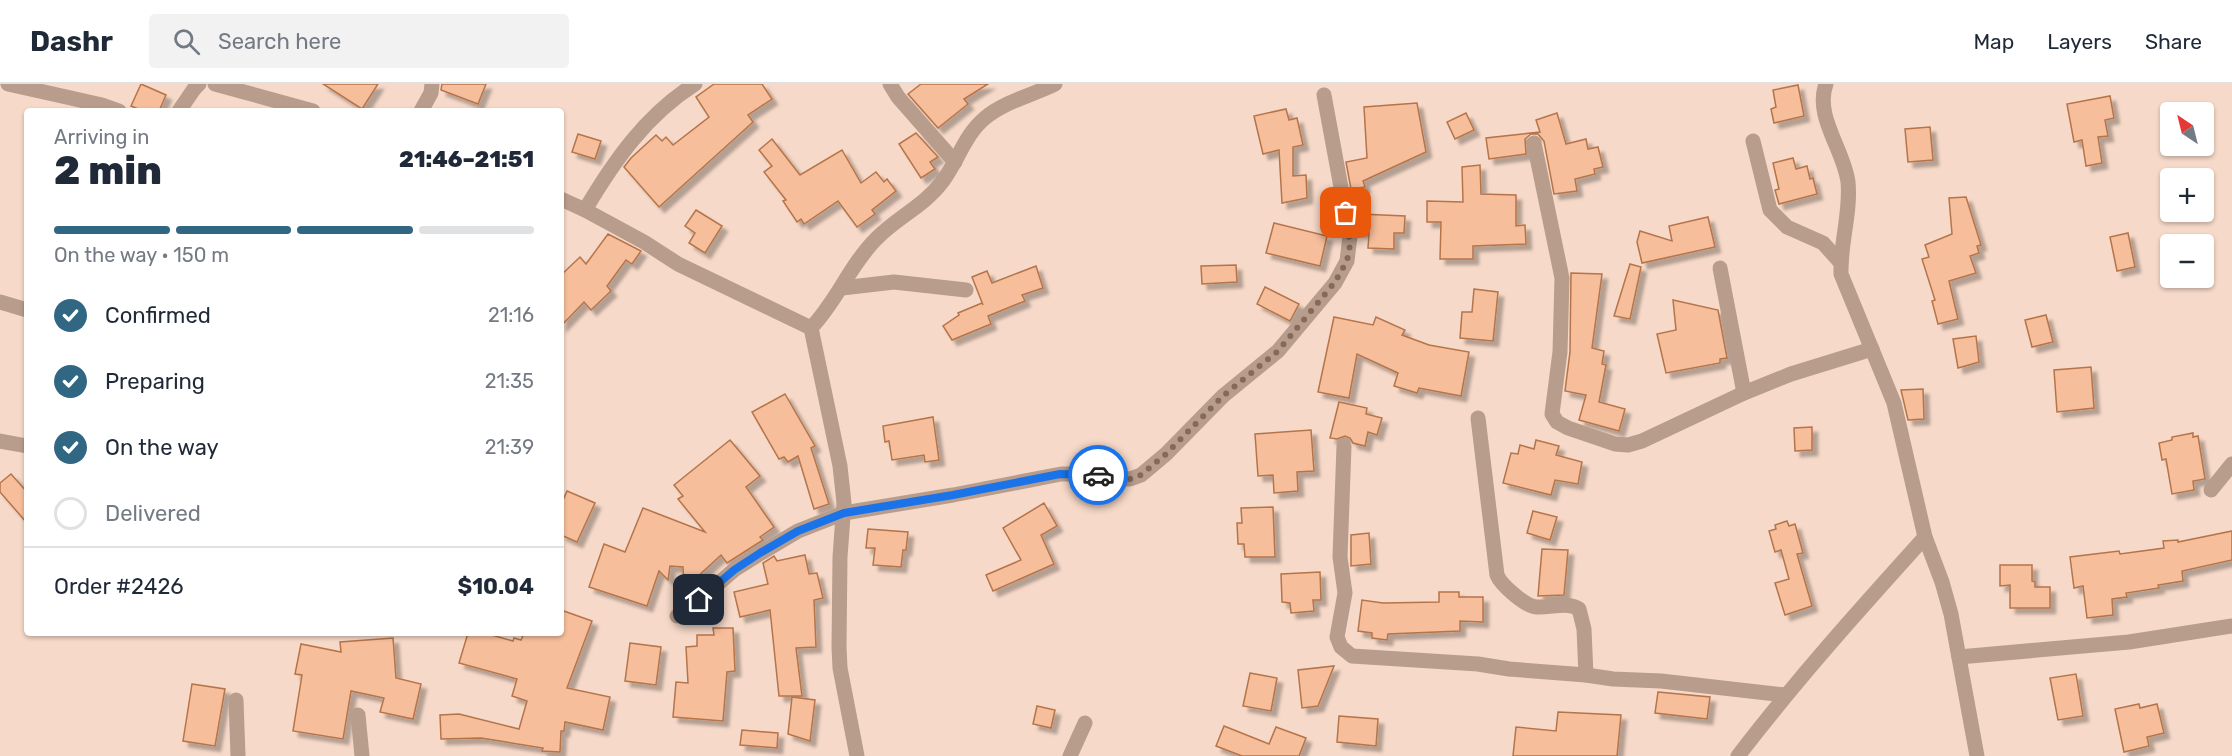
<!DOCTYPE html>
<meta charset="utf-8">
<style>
:root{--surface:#fff;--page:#f2f2f3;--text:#1f2937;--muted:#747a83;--line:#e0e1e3;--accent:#316783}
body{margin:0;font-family:Rubik,sans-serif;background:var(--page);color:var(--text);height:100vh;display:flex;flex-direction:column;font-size:22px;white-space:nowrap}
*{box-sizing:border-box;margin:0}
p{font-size:20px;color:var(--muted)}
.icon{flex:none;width:33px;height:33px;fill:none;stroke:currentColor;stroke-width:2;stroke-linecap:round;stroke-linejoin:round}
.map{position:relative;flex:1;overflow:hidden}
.side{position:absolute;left:24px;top:24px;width:540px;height:528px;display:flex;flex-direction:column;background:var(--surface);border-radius:6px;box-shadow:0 2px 4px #0004}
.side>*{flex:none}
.needle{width:39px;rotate:325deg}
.buttons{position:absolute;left:2160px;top:18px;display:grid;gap:12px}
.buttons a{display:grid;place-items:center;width:54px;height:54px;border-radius:6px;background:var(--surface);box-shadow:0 2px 4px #0004;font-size:30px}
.pin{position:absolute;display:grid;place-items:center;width:51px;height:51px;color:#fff;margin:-26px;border-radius:12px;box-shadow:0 3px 9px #0006}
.courier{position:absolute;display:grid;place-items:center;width:60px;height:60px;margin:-30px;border:4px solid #1a73e8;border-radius:50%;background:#fff;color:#222;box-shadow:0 2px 8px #0007}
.overview em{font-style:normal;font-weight:800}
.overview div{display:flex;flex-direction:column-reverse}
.overview{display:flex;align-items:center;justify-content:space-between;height:102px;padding:0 30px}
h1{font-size:39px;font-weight:800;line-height:45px}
.bar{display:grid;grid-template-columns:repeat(4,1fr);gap:9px 6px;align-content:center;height:72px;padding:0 30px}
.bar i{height:8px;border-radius:4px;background:var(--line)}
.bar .on{background:var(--accent)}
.bar p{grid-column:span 4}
.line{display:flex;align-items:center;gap:15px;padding:0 30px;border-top:2px solid var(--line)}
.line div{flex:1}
ol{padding:0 30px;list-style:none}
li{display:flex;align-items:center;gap:18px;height:66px}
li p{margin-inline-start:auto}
li .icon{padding:6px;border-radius:50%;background:var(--accent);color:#fff;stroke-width:4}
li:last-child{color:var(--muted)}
li i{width:33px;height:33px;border:3px solid var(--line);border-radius:50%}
header{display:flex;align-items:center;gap:36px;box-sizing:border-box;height:84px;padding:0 30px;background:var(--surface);border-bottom:2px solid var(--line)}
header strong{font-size:28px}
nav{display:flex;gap:33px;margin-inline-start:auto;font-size:21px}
.search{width:420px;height:54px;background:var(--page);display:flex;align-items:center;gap:15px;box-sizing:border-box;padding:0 21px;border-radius:6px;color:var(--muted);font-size:22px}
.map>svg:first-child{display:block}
</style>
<header>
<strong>Dashr</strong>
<div class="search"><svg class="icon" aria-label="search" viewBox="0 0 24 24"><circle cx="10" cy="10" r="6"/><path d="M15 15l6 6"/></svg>Search here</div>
<nav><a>Map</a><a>Layers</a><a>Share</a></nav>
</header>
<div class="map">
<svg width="2232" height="672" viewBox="0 0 2232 672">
<defs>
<filter id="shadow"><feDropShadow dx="5.5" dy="5.5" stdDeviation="1.5" flood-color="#0004"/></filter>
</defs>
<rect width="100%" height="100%" fill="#f6d9c8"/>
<g fill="#f6be9b" stroke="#b6744a" stroke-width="1.5" filter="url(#shadow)">
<polygon points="141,0 166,11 159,27 143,27 131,22"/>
<polygon points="323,0 378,0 362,25"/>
<polygon points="442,0 486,0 478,20 441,6"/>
<polygon points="714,0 762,0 772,15 748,31 753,38 659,123 624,83 631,74 656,51 662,57 666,53 673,61 709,33 696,13"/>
<polygon points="921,0 988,0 964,15 968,20 938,44 908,10"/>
<polygon points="1798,1 1804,32 1774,39 1771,25 1776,23 1773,6"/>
<polygon points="2110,12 2114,34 2105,36 2108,52 2098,53 2102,79 2086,82 2082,56 2074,58 2067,20"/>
<polygon points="1417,19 1426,68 1363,97 1365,103 1351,105 1346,78 1367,74 1364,23"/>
<polygon points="1286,25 1289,36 1297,34 1303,61 1293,63 1293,92 1306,91 1307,114 1282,119 1279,66 1263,70 1254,32"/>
<polygon points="1466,29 1474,46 1455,55 1447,38"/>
<polygon points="1557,29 1566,60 1586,55 1588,65 1598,63 1603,83 1594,85 1595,90 1575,95 1577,107 1554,110 1544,57 1538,50 1531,50 1525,55 1526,70 1489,75 1486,54 1540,48 1536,36"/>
<polygon points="1930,43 1933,76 1908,78 1905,45"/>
<polygon points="916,49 938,73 930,78 935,85 921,94 899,60"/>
<polygon points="578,50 601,57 595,75 572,68"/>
<polygon points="772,55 800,91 842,66 861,99 876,88 884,98 887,95 896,107 872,126 875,130 857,143 838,117 804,140 801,135 797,138 783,117 786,116 764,88 772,82 759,66"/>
<polygon points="1793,74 1796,85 1807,82 1810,95 1813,94 1817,110 1779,120 1775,106 1779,105 1773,79"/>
<polygon points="1480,81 1481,110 1516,111 1516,142 1525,141 1526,160 1473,162 1473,175 1440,175 1441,138 1427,138 1427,117 1463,118 1462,83"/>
<polygon points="1966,113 1981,161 1977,162 1979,169 1970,172 1976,189 1949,197 1958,235 1938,240 1932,217 1935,216 1922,175 1929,173 1925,161 1952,150 1949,114"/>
<polygon points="696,126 722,142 705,169 689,159 695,149 685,142"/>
<polygon points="1360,130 1405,132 1404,149 1394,149 1394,165 1368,164 1369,149 1359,148"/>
<polygon points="1708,133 1715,163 1642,179 1637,158 1640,147 1672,157 1669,142"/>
<polygon points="1274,139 1327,152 1320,182 1266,169"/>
<polygon points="2128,149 2135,183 2117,187 2110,153"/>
<polygon points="608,150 641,167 632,180 626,176 607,202 611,207 591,226 584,218 561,242 561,191 580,173 586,180"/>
<polygon points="1630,180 1641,183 1630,235 1614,232"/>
<polygon points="1236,181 1237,198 1202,200 1201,182"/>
<polygon points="1036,182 1043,204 1022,211 1025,217 988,232 991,240 952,256 943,242 959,231 958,229 982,219 983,221 972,193 987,187 992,199"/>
<polygon points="1571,189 1602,190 1592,264 1604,267 1602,280 1606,281 1599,318 1625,325 1619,347 1579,336 1586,311 1565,307 1570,268"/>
<polygon points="1265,203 1299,220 1290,237 1257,220"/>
<polygon points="1474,205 1498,208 1493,257 1460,254 1462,228 1472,228"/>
<polygon points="1673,216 1718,226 1727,274 1720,275 1720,279 1666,289 1657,250 1676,246"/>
<polygon points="2046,231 2053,258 2032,263 2025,236"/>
<polygon points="1334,233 1373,241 1376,233 1405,246 1402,251 1429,261 1469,268 1461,312 1419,304 1417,309 1394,302 1398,289 1357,270 1349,314 1318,308"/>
<polygon points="1976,252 1979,278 1958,284 1953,255"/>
<polygon points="2091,283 2094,324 2057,328 2054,286"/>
<polygon points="1923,305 1924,335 1908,336 1901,306"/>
<polygon points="785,310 815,362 811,364 829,420 814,425 798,372 788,378 784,373 779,375 752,328"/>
<polygon points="1339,318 1367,324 1366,330 1382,334 1377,351 1368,348 1365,362 1353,359 1350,354 1345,352 1337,355 1330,354"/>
<polygon points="933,333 939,376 925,378 924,371 892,376 889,357 885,358 883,342"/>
<polygon points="1812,343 1812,366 1795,367 1794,344"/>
<polygon points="1311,346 1314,387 1297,388 1298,407 1274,409 1273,391 1258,392 1255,350"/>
<polygon points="2193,349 2193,353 2198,352 2205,395 2193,397 2194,406 2172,410 2166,375 2162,376 2159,359 2172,356 2172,353"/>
<polygon points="730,356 760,392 746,403 774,443 760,453 763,456 727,479 721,471 684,505 683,483 670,482 668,496 659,487 647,522 589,503 604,460 625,468 643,424 705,448 678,415 683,412 674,401"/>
<polygon points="1536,356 1559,362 1556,371 1582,378 1578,400 1555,396 1551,411 1503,399 1511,369 1518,370 1520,361 1534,365"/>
<polygon points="11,390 27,408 27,439 0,408 0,399"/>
<polygon points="567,407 595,419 577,458 561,451 561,421"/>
<polygon points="1044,419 1057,442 1041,451 1054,480 993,507 986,491 1021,476 1003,444"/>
<polygon points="1273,423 1275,473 1245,473 1244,460 1238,460 1237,439 1242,439 1241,424"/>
<polygon points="1533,427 1557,433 1550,456 1527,449"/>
<polygon points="1787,437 1789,442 1795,440 1803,469 1797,470 1812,522 1785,531 1775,499 1789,495 1781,466 1775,468 1769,447 1776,445 1775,441"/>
<polygon points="868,445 908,448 906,466 903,466 901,483 873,481 875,464 866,464"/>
<polygon points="2232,447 2232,476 2182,487 2183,497 2158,501 2159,504 2126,509 2127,513 2112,515 2113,531 2087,534 2083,502 2074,504 2070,473 2119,467 2120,470 2164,464 2163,457 2178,456 2178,458"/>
<polygon points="1369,449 1371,480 1351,482 1351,451"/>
<polygon points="1542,465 1568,466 1564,511 1538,512"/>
<polygon points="805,471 809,490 817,489 823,514 814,516 816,563 796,564 802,612 779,612 770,526 740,533 734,508 768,500 763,479 774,472 777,477"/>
<polygon points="2000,481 2032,481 2032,497 2035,498 2035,503 2050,503 2050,524 2010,524 2010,501 2000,502"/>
<polygon points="1320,488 1321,516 1313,516 1314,527 1291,529 1290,519 1282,518 1281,490"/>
<polygon points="1439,508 1459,508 1459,513 1483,513 1483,538 1460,537 1460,547 1388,550 1387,556 1372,554 1372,549 1358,547 1362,516 1383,519 1439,518"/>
<polygon points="561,526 592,537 567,604 610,613 603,646 565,638 564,647 561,647 560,668 542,667 543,664 481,654 441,655 440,631 459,630 519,645 527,617 512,612 517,595 459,579 468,549 485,549 513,557 514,554 521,556 524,549 561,549"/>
<polygon points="713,544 733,544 735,587 727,588 723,637 673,633 676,598 688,599 686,563 697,562 697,551 714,551"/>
<polygon points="393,554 396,594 421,600 413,635 380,628 384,614 351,607 343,655 293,647 302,591 295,590 301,560 341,568 340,558"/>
<polygon points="630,559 661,563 656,601 625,597"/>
<polygon points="1334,582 1318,622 1302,624 1298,586"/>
<polygon points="1250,589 1277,594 1271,627 1243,622"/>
<polygon points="2076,590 2083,632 2058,636 2050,594"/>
<polygon points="192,600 225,605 215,662 183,657"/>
<polygon points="1658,608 1710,613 1707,635 1655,629"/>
<polygon points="792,613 815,616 810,657 788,650"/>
<polygon points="2139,620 2140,624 2157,620 2164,649 2147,653 2149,662 2124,668 2115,625"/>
<polygon points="1037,622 1055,626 1051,644 1033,640"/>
<polygon points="1558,628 1621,631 1617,672 1513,672 1516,643 1556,647"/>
<polygon points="1339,632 1378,635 1376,662 1337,658"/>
<polygon points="1224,642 1269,660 1276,643 1306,654 1299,672 1242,672 1216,662"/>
<polygon points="742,646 778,649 777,664 740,661"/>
</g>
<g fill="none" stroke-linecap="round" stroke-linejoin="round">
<g stroke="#b89d8c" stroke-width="15">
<polyline points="8,0 102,21 119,27"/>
<polyline points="215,0 313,27"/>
<polyline points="890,0 898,13 955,78"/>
<path d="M1826,0C1814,32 1844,66 1848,98C1851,129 1840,159 1841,190L1894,319L1925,453L1942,498L1951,530L1977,672"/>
<polyline points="179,27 194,5 199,0"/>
<polyline points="421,27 431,9 432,0"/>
<polyline points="1753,57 1770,126 1787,143 1823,159 1841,179"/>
<polyline points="1534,59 1562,194 1560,268 1552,330 1557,338 1568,344 1615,360 1628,361 1642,357 1744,309 1791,290 1872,265"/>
<path d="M561,115L585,126C614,77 646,31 695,0"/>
<polyline points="585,126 644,158 678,180 811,244"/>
<polyline points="1720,184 1744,309"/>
<polyline points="842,204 894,198 966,206"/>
<polyline points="0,218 27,226"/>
<path d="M1478,334L1497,491C1501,501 1526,523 1537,523C1551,524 1567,517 1579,525L1584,545L1586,591"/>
<polyline points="0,357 27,362"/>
<polyline points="1344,362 1340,473 1345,509 1337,553 1341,563 1352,572 1478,580 1509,585 1586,591 1613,595 1661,597 1785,611"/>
<polyline points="2211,406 2232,380"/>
<polyline points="677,532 683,530 734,486 761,469 798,447 844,429 953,411 1061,390 1081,390 1130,395 1141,391 1166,370 1223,312 1278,267 1335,199 1347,177 1350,152 1324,11"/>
<polyline points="1959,573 2129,558 2232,542"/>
<polyline points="236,616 238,672"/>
<polyline points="358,631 362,672"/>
<path d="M857,672L840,584L839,563L840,473L844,419L840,382L811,244C837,217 850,181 876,155C896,134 924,122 942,98C957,79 965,50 985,34C1003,18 1033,11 1055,0"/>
<polyline points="1070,672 1085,639"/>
<path d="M1738,672C1797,595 1860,525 1925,453"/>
</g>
</g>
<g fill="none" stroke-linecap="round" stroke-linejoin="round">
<polyline stroke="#866958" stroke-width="6" stroke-dasharray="0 10.8" points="1098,391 1130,395 1141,391 1166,370 1223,312 1278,267 1335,198 1347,177 1350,161 1346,129"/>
<polyline stroke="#1a73e8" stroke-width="8" points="699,516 734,486 760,469 798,447 844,429 953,411 1060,390 1098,391"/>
</g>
</svg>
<div class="buttons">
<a><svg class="needle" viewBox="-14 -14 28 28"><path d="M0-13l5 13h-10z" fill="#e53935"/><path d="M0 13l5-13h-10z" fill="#747a83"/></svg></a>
<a>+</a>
<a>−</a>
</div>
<div class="pin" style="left:1346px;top:129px;background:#ea580c"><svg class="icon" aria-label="bag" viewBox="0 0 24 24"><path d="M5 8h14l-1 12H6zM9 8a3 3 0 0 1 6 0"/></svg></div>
<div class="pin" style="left:699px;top:516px;background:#1f2937"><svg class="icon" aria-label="home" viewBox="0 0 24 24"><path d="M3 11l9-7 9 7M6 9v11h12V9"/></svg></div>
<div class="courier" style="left:1098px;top:391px"><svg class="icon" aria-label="car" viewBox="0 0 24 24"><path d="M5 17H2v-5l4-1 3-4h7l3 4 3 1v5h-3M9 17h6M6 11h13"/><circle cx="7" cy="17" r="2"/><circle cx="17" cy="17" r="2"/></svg></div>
<section class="side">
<div class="overview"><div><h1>2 min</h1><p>Arriving in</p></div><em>21:46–21:51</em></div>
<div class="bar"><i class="on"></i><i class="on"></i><i class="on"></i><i></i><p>On the way · 150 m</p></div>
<ol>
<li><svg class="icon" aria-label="check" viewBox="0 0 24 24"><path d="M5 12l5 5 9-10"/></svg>Confirmed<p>21:16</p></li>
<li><svg class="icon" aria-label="check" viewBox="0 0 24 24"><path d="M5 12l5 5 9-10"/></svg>Preparing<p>21:35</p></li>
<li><svg class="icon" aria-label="check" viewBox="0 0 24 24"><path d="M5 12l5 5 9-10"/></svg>On the way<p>21:39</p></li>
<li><i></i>Delivered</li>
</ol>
<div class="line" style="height:78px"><div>Order #2426</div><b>$10.04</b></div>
</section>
</div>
